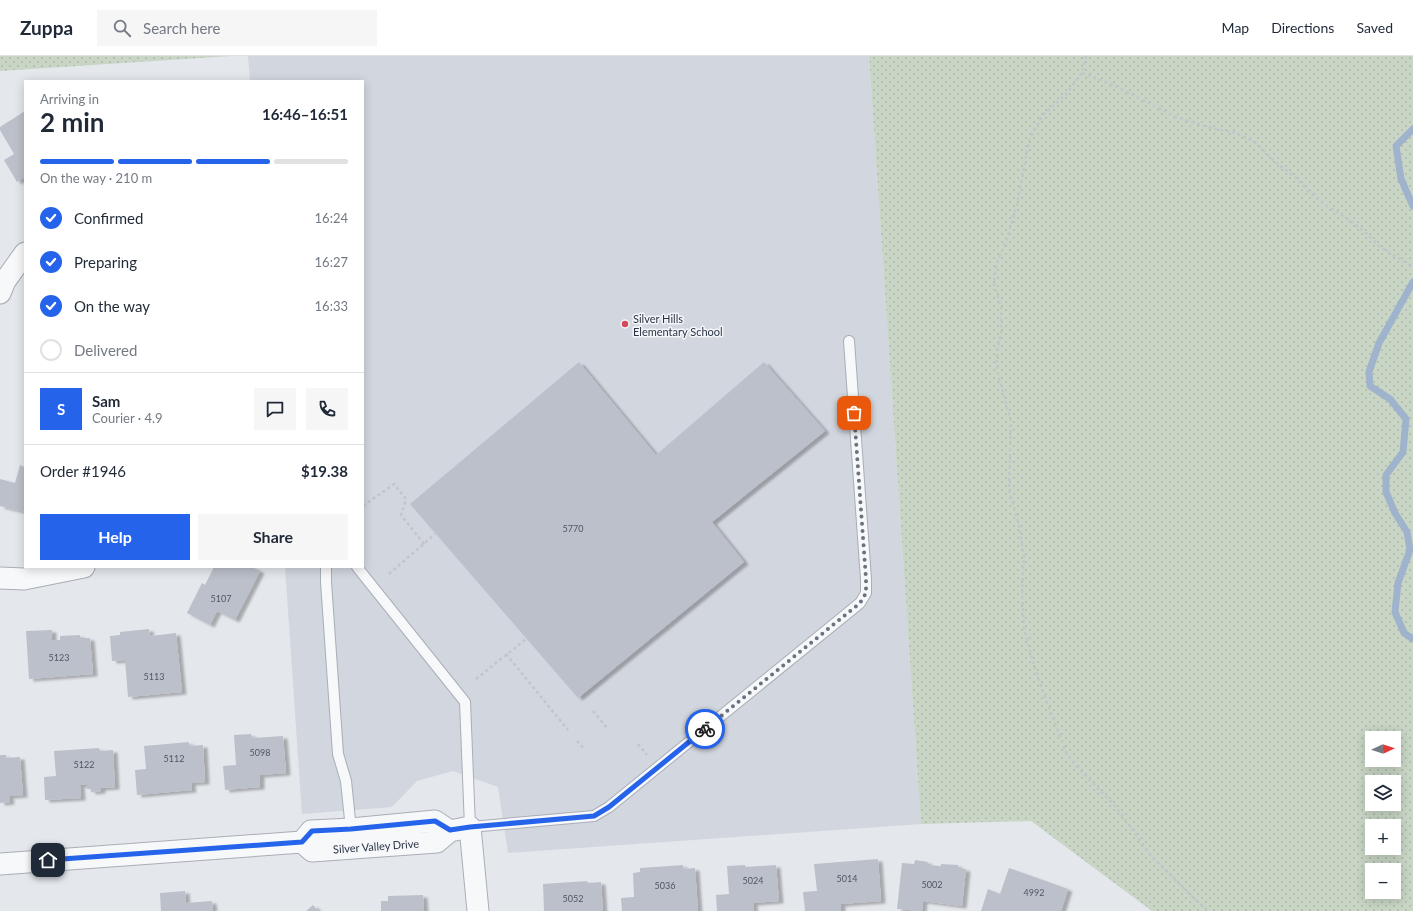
<!DOCTYPE html>
<meta charset="utf-8">
<style>
:root{--surface:#fff;--page:#f6f6f7;--text:#1f2937;--muted:#747a83;--line:#e0e1e3;--accent:#2563eb}
body{margin:0;font-family:Lato,sans-serif;background:var(--page);color:var(--text);height:100vh;display:flex;flex-direction:column;font-size:15px;white-space:nowrap}
*{box-sizing:border-box;margin:0}
p{font-size:13px;color:var(--muted)}
.icon{flex:none;width:22px;height:22px;fill:none;stroke:currentColor;stroke-width:2;stroke-linecap:round;stroke-linejoin:round}
.map{position:relative;flex:1;overflow:hidden}
.details{position:absolute;left:24px;top:24px;width:340px;height:488px;display:flex;flex-direction:column;background:var(--surface);border-radius:0px;box-shadow:0 2px 10px #0003}
.details>*{flex:none}
.needle{width:26px;rotate:86deg}
.controls{position:absolute;left:1365px;top:675px;display:grid;gap:8px}
.controls a{display:grid;place-items:center;width:36px;height:36px;border-radius:0px;background:var(--surface);box-shadow:0 2px 10px #0003;font-size:20px}
.pin{position:absolute;display:grid;place-items:center;width:34px;height:34px;color:#fff;margin:-17px;border-radius:8px;box-shadow:0 2px 6px #0006}
.courier{position:absolute;display:grid;place-items:center;width:40px;height:40px;margin:-20px;border:3px solid #2563eb;border-radius:50%;background:#fff;color:#222;box-shadow:0 1px 5px #0007}
.summary em{font-style:normal;font-weight:700}
.summary div{display:flex;flex-direction:column-reverse}
.summary{display:flex;align-items:center;justify-content:space-between;height:68px;padding:0 16px}
h1{font-size:26px;font-weight:700;line-height:30px}
.bar{display:grid;grid-template-columns:repeat(4,1fr);gap:6px 4px;align-content:center;height:48px;padding:0 16px}
.bar i{height:5px;border-radius:3px;background:var(--line)}
.bar .active{background:var(--accent)}
.bar p{grid-column:span 4}
.line{display:flex;align-items:center;gap:10px;padding:0 16px;border-top:1px solid var(--line)}
.line div{flex:1}
.round{display:grid;place-items:center;flex:none;width:42px;height:42px;border-radius:0px;background:var(--page)}
ol{padding:0 16px;list-style:none}
li{display:flex;align-items:center;gap:12px;height:44px}
li p{margin-inline-start:auto}
li .icon{padding:4px;border-radius:50%;background:var(--accent);color:#fff;stroke-width:4}
li:last-child{color:var(--muted)}
li i{width:22px;height:22px;border:2px solid var(--line);border-radius:50%}
.action{display:flex;gap:8px;margin-top:auto;padding:8px 16px}
.action a{flex:1;height:46px;border-radius:0px;background:var(--accent);color:#fff;font-size:16px;font-weight:700;line-height:46px;text-align:center}
.action a+a{background:var(--page);color:var(--text)}
header{display:flex;align-items:center;gap:24px;box-sizing:border-box;height:56px;padding:0 20px;background:var(--surface);border-bottom:1px solid var(--line)}
header strong{font-size:19px}
nav{display:flex;gap:22px;margin-inline-start:auto;font-size:14px}
.search{width:280px;height:36px;background:var(--page);display:flex;align-items:center;gap:10px;box-sizing:border-box;padding:0 14px;border-radius:0px;color:var(--muted);font-size:15px}
.map>svg:first-child{display:block}
</style>
<header>
<strong>Zuppa</strong>
<div class="search"><svg class="icon" aria-label="search" viewBox="0 0 24 24"><circle cx="10" cy="10" r="6"/><path d="M15 15l6 6"/></svg>Search here</div>
<nav><a>Map</a><a>Directions</a><a>Saved</a></nav>
</header>
<div class="map">
<svg width="1413" height="855" viewBox="0 0 1413 855">
<defs>
<pattern id="grass-dots" width="8" height="8" patternUnits="userSpaceOnUse"><rect width="8" height="8" fill="#c9d6c5"/><path d="M2 2h.1M6 6h.1" fill="none" stroke="#adb8ab" stroke-width="1.8" stroke-linecap="round"/></pattern>
<filter id="shadow"><feDropShadow dx="4.5" dy="2.5" stdDeviation="1" flood-color="#0004"/></filter>
</defs>
<rect width="100%" height="100%" fill="#e4e7ec"/>
<polygon fill="#d2d6de" points="248,0 869,0 921,768 508,797 498,731 453,715 417,725 392,751 302,758 285,511 363,511 363,25 250,25"/>
<g fill="url(#grass-dots)" fill-rule="evenodd">
<polygon points="0,0 231,0 0,15"/>
<path d="M869,0H1413V855H1152L1031,765L921,768ZM1372,682H1394V704H1372ZM1372,726H1394V748H1372ZM1372,770H1394V792H1372ZM1372,814H1394V836H1372Z"/>
</g>
<g fill="none" stroke-linecap="round" stroke-linejoin="round">
<g stroke="#9fb4cc" stroke-width="7">
<polyline points="1413,73 1396,90 1401,123 1413,150"/>
<polyline points="1413,226 1379,287 1369,316 1370,330 1390,343 1406,363 1403,396 1386,419 1386,436 1395,457 1407,476 1410,494 1398,527 1395,556 1404,577 1413,583"/>
</g>
</g>
<g fill="#bbc0ca" filter="url(#shadow)">
<polygon points="25,55 25,121 17,126 4,104 14,98 0,74 0,71"/>
<polygon points="579,306 656,399 764,306 825,375 712,466 744,506 578,642 410,448"/>
<polygon points="20,409 25,411 25,456 0,450 0,423 15,427"/>
<polygon points="214,511 252,511 260,515 235,564 217,555 210,569 187,557 202,527 205,529"/>
<polygon points="149,573 150,580 176,577 182,636 128,641 125,604 112,605 110,580 120,579 120,576"/>
<polygon points="52,574 52,584 60,584 60,580 80,579 80,582 90,582 93,618 29,623 26,575"/>
<polygon points="251,678 252,682 283,680 286,717 260,719 260,731 225,734 223,710 236,709 234,679"/>
<polygon points="189,686 189,690 203,689 205,726 191,727 192,734 137,739 135,714 146,713 144,690"/>
<polygon points="99,692 100,695 113,694 115,731 101,732 101,735 91,736 91,733 87,733 87,728 80,729 81,742 45,744 44,721 56,720 54,695"/>
<polygon points="0,699 6,699 6,702 20,701 23,739 9,740 10,746 0,747"/>
<polygon points="878,803 881,845 841,848 841,855 805,855 803,836 817,835 814,808"/>
<polygon points="915,804 928,806 927,809 941,810 941,808 958,809 958,812 966,813 962,850 923,845 922,855 897,853 902,807 914,808"/>
<polygon points="683,809 683,813 695,812 698,855 622,855 621,842 634,841 633,817 640,816 640,812"/>
<polygon points="745,809 745,811 776,809 779,845 753,847 754,855 717,855 716,839 729,838 727,810"/>
<polygon points="1009,812 1068,833 1061,855 981,855 988,833 1000,838"/>
<polygon points="587,825 588,827 601,826 603,855 544,855 543,828"/>
<polygon points="185,835 186,847 212,845 213,855 161,855 160,837"/>
<polygon points="423,839 424,855 381,855 381,845 388,845 388,840"/>
<polygon points="313,849 318,855 306,855"/>
</g>
<g fill="none" stroke-linecap="round" stroke-linejoin="round">
<defs>
<g id="lane">
<polyline points="326,511 326,526 338,698 346,725 351,773"/>
<polyline points="357,511 465,646 470,771 594,760 609,751 860,547 866,537 866,523 849,285"/>
</g>
<g id="street">
<polyline points="0,237 5,225 25,197"/>
<polyline points="0,522 24,523 84,511"/>
<polyline points="302,786 312,795 437,786 450,775 470,771 478,855"/>
<polyline points="0,808 302,786 311,775 351,773 435,765 450,775"/>
</g>
</defs>
<use href="#lane" stroke="#a9aeb7" stroke-width="12"/>
<use href="#street" stroke="#a9aeb7" stroke-width="23"/>
<g stroke="#c2c5cb" stroke-width="2.5" stroke-dasharray="3 3" stroke-linecap="butt">
<polyline points="1086,0 1082,17 1066,38 1042,60 1029,85 1017,148 1007,183 996,209 994,228 1001,251 1001,277 997,295 997,314 1011,365 1009,434 1019,469 1024,500 1022,536 1024,572 1033,606 1043,636 1066,696 1076,710 1116,751 1152,801 1198,846 1209,855"/>
<polyline points="1082,17 1111,28 1176,61 1212,72 1236,77 1255,86 1274,105 1295,121 1310,137 1327,150 1351,165 1367,178 1380,191 1413,211"/>
<polyline points="363,450 394,428 406,443 401,459 424,488"/>
<polyline points="389,518 435,478"/>
<polyline points="506,598 568,674"/>
<polyline points="476,623 526,583"/>
<polyline points="593,655 608,673"/>
<polyline points="577,685 585,694"/>
<polyline points="638,688 647,699"/>
</g>
<use href="#lane" stroke="#f7f8fa" stroke-width="10"/>
<use href="#street" stroke="#f7f8fa" stroke-width="21"/>
</g>
<g fill="none" stroke-linecap="round" stroke-linejoin="round">
<polyline stroke="#6c737f" stroke-width="4" stroke-dasharray="0 7.2" points="705,673 860,547 866,537 866,523 854,357"/>
<polyline stroke="#2563eb" stroke-width="5" points="48,804 302,786 312,775 351,773 435,765 450,774 470,771 594,760 609,751 705,673"/>
</g>
<circle fill="#d1495b" stroke="#f4f6f9" stroke-width="1.5" cx="625" cy="268" r="4"/>
<g text-anchor="middle" dominant-baseline="central" stroke-width="3" stroke-linejoin="round" paint-order="stroke">
<g font-size="9" fill="#4f5766">
<text x="573" y="472">5770</text>
<text x="221" y="542">5107</text>
<text x="59" y="601">5123</text>
<text x="154" y="620">5113</text>
<text x="260" y="696">5098</text>
<text x="174" y="702">5112</text>
<text x="84" y="708">5122</text>
<text x="847" y="822">5014</text>
<text x="753" y="824">5024</text>
<text x="932" y="828">5002</text>
<text x="665" y="829">5036</text>
<text x="1034" y="836">4992</text>
<text x="573" y="842">5052</text>
</g>
<g font-size="11" fill="#2b3445" stroke="#f4f6f9" text-anchor="start">
<text x="633" y="262">Silver Hills<tspan x="633" dy="13">Elementary School</tspan></text>
</g>
<g font-size="11" fill="#2b3445" stroke="#f4f6f9">
<text transform="translate(376 790) rotate(-4)">Silver Valley Drive</text>
</g>
</g>
</svg>
<div class="controls">
<a><svg class="needle" viewBox="-14 -14 28 28"><path d="M0-13l5 13h-10z" fill="#e53935"/><path d="M0 13l5-13h-10z" fill="#747a83"/></svg></a>
<a><svg class="icon" aria-label="layers" viewBox="0 0 24 24"><path d="M12 4l9 5-9 5-9-5zM3 14l9 5 9-5"/></svg></a>
<a>+</a>
<a>−</a>
</div>
<div class="pin" style="left:854px;top:357px;background:#ea580c"><svg class="icon" aria-label="bag" viewBox="0 0 24 24"><path d="M5 8h14l-1 12H6zM9 8a3 3 0 0 1 6 0"/></svg></div>
<div class="pin" style="left:48px;top:804px;background:#1f2937"><svg class="icon" aria-label="home" viewBox="0 0 24 24"><path d="M3 11l9-7 9 7M6 9v11h12V9"/></svg></div>
<div class="courier" style="left:705px;top:673px"><svg class="icon" aria-label="bike" viewBox="0 0 24 24"><circle cx="6" cy="16" r="4"/><circle cx="18" cy="16" r="4"/><path d="M6 16l4-8h5l3 8M10 8l3 8H6M13 5h3"/></svg></div>
<section class="details">
<div class="summary"><div><h1>2 min</h1><p>Arriving in</p></div><em>16:46–16:51</em></div>
<div class="bar"><i class="active"></i><i class="active"></i><i class="active"></i><i></i><p>On the way · 210 m</p></div>
<ol>
<li><svg class="icon" aria-label="check" viewBox="0 0 24 24"><path d="M5 12l5 5 9-10"/></svg>Confirmed<p>16:24</p></li>
<li><svg class="icon" aria-label="check" viewBox="0 0 24 24"><path d="M5 12l5 5 9-10"/></svg>Preparing<p>16:27</p></li>
<li><svg class="icon" aria-label="check" viewBox="0 0 24 24"><path d="M5 12l5 5 9-10"/></svg>On the way<p>16:33</p></li>
<li><i></i>Delivered</li>
</ol>
<div class="line" style="height:72px"><b class="round" style="background:var(--accent);color:#fff">S</b><div><b>Sam</b><p>Courier · 4.9</p></div><a class="round"><svg class="icon" aria-label="chat" viewBox="0 0 24 24"><path d="M4 5h16v11H9l-5 4z"/></svg></a><a class="round"><svg class="icon" aria-label="phone" viewBox="0 0 24 24"><path d="M5 4h4l2 5-3 2q2 4 5 5l2-3 5 2v4C11 20 4 13 5 4z"/></svg></a></div>
<div class="line" style="height:52px"><div>Order #1946</div><b>$19.38</b></div>
<div class="action"><a>Help</a><a>Share</a></div>
</section>
</div>
